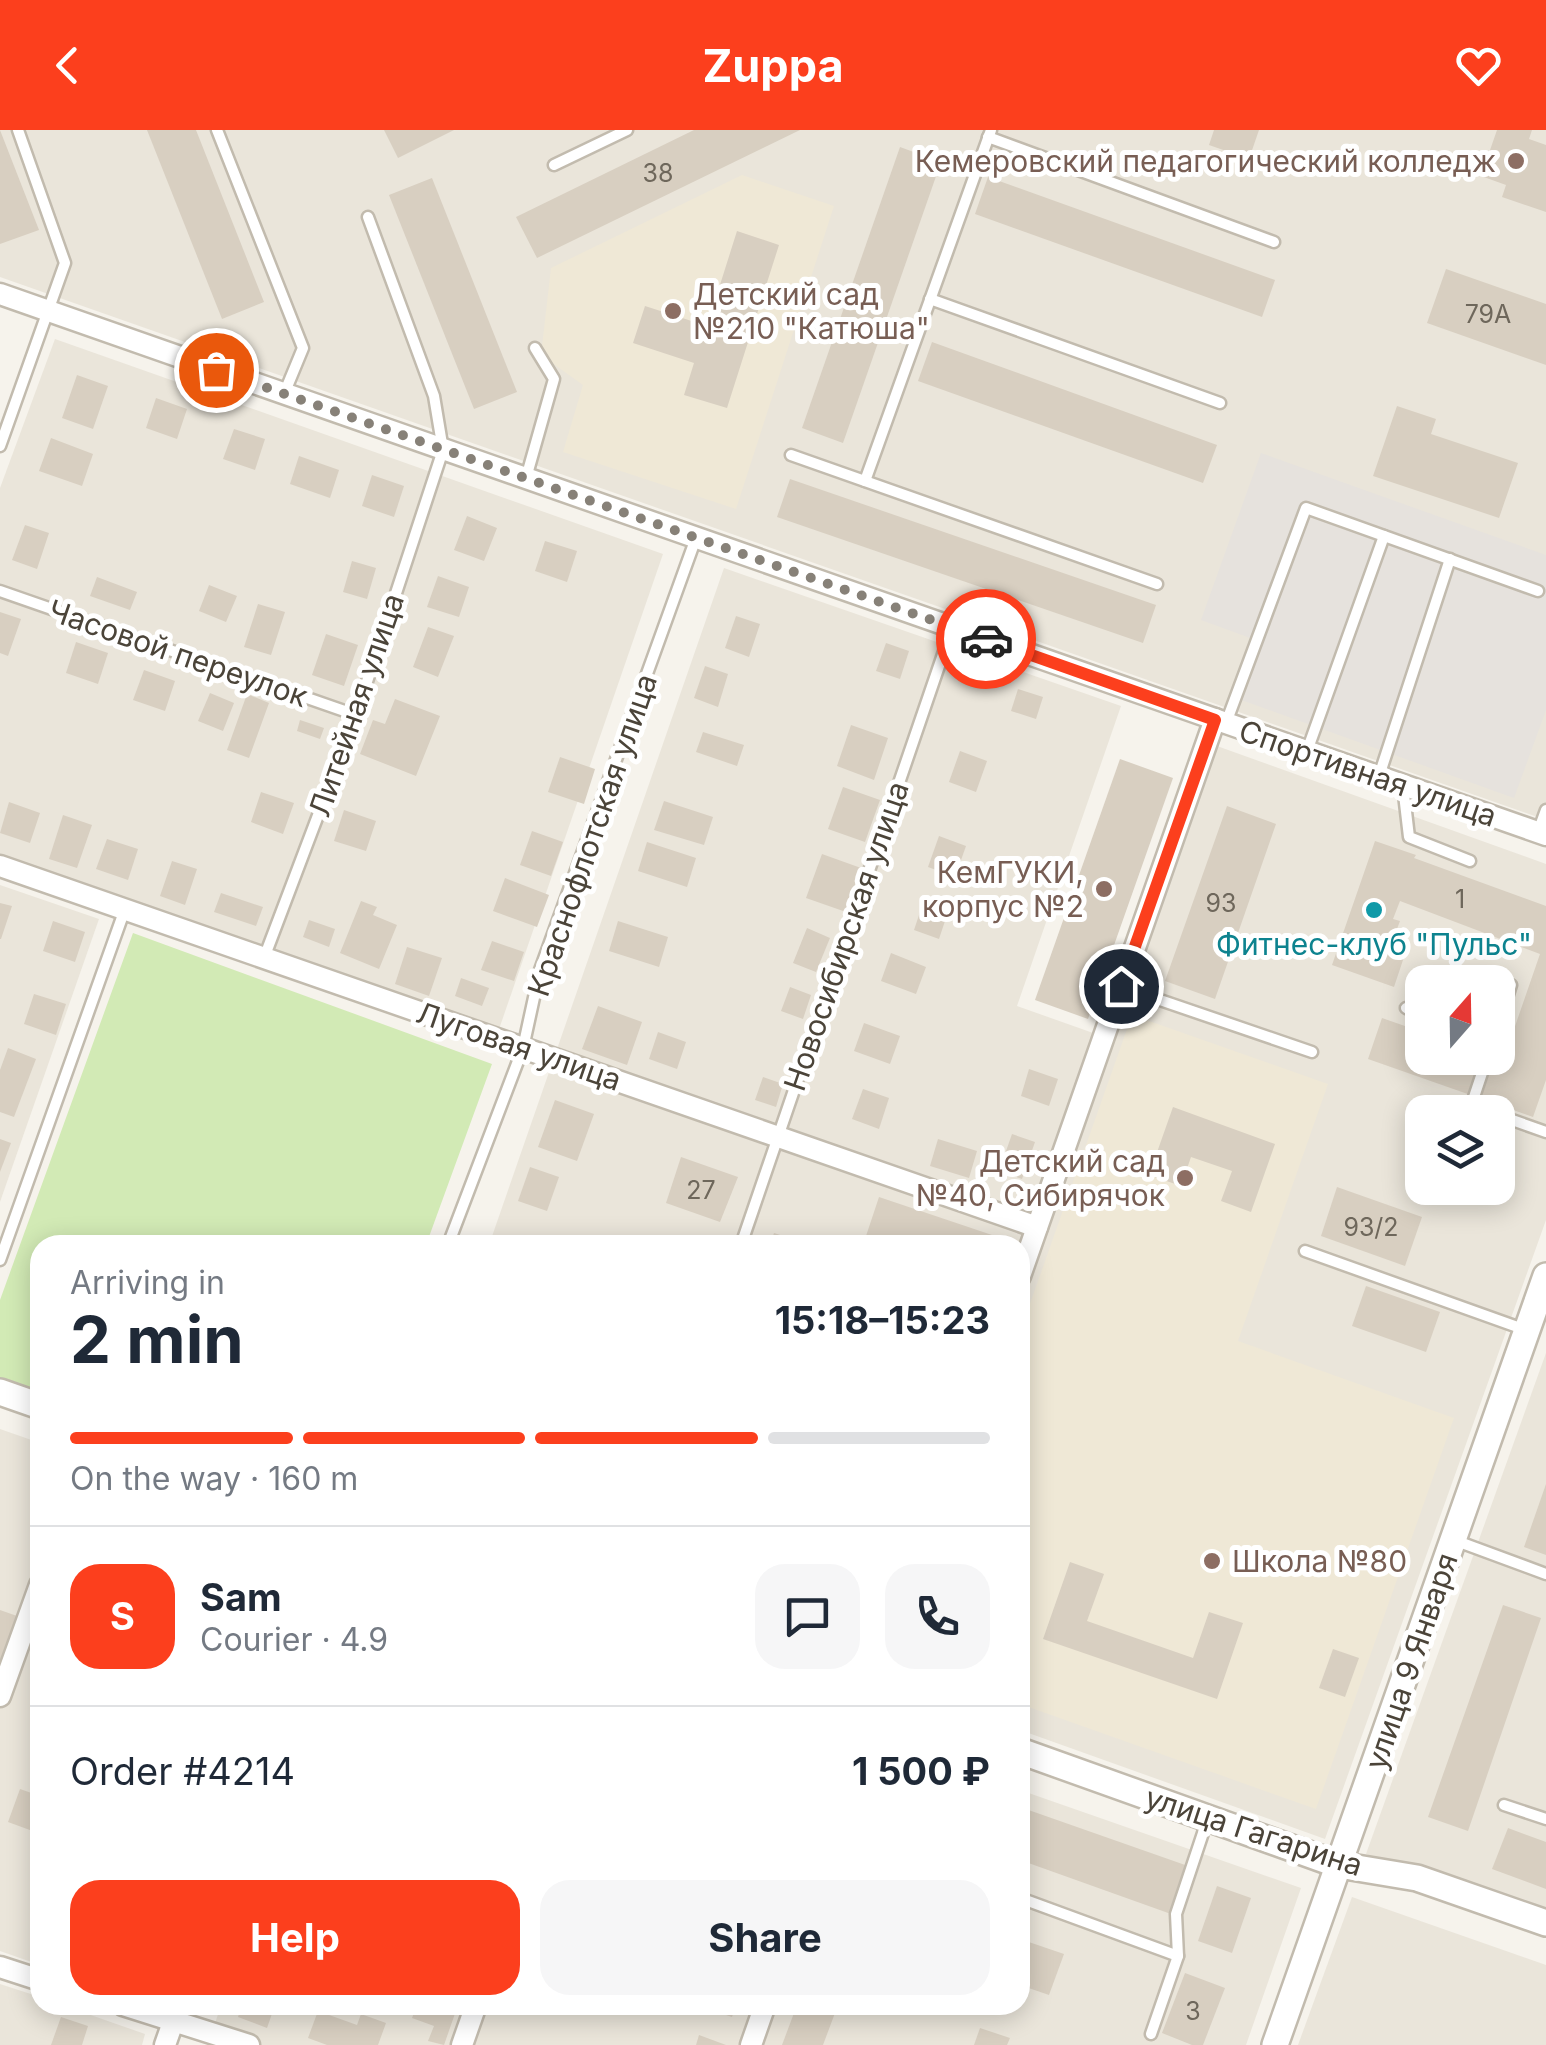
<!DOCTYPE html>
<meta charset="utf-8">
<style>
:root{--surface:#fff;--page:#f6f6f7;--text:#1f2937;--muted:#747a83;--line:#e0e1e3;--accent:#fc3f1d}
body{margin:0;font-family:Inter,sans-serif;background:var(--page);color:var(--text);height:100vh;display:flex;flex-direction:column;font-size:38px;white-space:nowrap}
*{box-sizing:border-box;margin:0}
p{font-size:32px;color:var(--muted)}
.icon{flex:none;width:55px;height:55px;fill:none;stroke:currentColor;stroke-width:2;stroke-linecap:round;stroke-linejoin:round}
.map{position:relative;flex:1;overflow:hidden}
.side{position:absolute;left:30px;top:1105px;width:1000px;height:780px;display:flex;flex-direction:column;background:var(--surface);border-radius:30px;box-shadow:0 5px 25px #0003}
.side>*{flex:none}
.needle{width:65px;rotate:20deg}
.tools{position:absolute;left:1405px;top:835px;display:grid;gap:20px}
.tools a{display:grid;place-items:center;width:110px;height:110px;border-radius:20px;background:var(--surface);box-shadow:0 5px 25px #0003;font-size:50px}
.pin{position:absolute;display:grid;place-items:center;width:85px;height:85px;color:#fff;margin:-42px;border:5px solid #fff;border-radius:50%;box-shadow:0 2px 10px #0007}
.courier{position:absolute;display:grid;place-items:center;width:100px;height:100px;margin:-50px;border:8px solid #fc3f1d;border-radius:50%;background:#fff;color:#222;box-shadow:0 2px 12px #0007}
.head em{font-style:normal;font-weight:700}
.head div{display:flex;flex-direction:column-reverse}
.head{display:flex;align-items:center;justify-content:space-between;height:170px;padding:0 40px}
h1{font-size:65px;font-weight:700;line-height:75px}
.bar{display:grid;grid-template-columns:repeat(4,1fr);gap:15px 10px;align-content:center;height:120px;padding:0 40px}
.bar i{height:12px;border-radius:8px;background:var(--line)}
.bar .selected{background:var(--accent)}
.bar p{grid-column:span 4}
.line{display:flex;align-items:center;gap:25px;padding:0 40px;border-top:2px solid var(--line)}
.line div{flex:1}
.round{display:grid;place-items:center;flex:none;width:105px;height:105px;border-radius:30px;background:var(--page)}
.action{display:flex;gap:20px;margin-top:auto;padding:20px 40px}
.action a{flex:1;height:115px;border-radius:30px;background:var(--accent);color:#fff;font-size:40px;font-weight:700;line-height:115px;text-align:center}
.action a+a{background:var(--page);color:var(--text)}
header{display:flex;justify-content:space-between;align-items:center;height:130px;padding:0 40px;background:var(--accent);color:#fff;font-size:45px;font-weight:700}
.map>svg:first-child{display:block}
</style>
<header><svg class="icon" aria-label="back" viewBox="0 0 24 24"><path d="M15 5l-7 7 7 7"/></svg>Zuppa<svg class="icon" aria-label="heart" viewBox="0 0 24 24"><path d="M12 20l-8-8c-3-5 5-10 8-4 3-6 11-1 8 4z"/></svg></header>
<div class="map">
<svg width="1546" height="1915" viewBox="0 0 1546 1915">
<rect width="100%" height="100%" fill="#f6f3ec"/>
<g fill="#eae5da" fill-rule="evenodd">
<polygon points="0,0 1546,0 1546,690 0,147"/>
<polygon points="55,209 663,424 497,905 0,729 0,358"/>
<polygon points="724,438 1121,576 1017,876 1096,904 1020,1122 1020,1115 489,1115"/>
<path d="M1217,616L1546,734V1090L1325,1709L1020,1600V1166ZM1422,852H1498V928H1422ZM1422,982H1498V1058H1422Z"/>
<polygon points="0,755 99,789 0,1072"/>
<polygon points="1546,1223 1546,1789 1366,1724"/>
<polygon points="0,1299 40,1313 40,1835 0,1821"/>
<polygon points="1020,1660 1301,1758 1246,1915 762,1915 776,1875 1020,1875"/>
<polygon points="1352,1767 1546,1835 1546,1915 1298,1915"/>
<polygon points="0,1854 40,1867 40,1875 62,1875 145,1904 142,1915 0,1915"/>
<polygon points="221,1875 758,1875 744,1915 208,1915"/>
</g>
<polygon fill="#e6e2dd" points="1261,323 1546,425 1546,580 1514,668 1233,567 1253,509 1201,490"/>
<g fill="#efe8d6">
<polygon points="742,45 834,76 736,379 563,322 583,255 541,225 551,138"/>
<polygon points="1132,885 1328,954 1238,1211 1454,1288 1316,1679 1020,1574 1020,1202"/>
</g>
<polygon fill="#d2eab5" points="133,803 492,934 426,1115 40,1115 40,1266 0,1252 0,1170"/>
<g fill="#d8cfc1">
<polygon points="0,0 39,100 0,114"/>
<polygon points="147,0 196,0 264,172 222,189"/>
<polygon points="384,0 454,0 398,28"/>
<polygon points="694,0 800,0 537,128 516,87"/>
<polygon points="1214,0 1259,0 1249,29 1209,15"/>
<polygon points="1497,0 1532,0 1529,9 1546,15 1546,82 1502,67 1506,55 1481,46"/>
<polygon points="900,17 941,32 843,313 802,298"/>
<polygon points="988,47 1275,150 1262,187 975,84"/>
<polygon points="432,48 517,262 474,279 389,65"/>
<polygon points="737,101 779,115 727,278 684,265 694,233 633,213 645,176 707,196"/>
<polygon points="1446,139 1546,174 1546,235 1427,193"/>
<polygon points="932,212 1217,315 1203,353 918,251"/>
<polygon points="77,245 108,256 93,299 62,288"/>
<polygon points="156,268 187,279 177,309 146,298"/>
<polygon points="1397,276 1436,289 1431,304 1518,333 1499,388 1373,346"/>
<polygon points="234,299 265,309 255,340 223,329"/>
<polygon points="51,308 93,324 82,356 39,341"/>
<polygon points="299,326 339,340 330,368 290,354"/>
<polygon points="372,345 404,356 394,387 362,376"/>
<polygon points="790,349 1156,475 1143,513 777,387"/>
<polygon points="467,386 497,398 484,431 454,420"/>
<polygon points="25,395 49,403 37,439 12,430"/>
<polygon points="545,411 577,421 567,452 535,441"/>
<polygon points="352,431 376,438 367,469 343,462"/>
<polygon points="438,446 469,457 459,487 427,477"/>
<polygon points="97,447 137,462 130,480 90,466"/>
<polygon points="209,455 237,466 226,492 199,481"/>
<polygon points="258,474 285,482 271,525 244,517"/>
<polygon points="0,482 21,489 8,526 0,523"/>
<polygon points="736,486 760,494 749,527 725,518"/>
<polygon points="428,497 454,506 438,547 413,537"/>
<polygon points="326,504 358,515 344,556 312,545"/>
<polygon points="76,512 108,523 98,554 66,543"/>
<polygon points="886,513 909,521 900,549 876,541"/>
<polygon points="705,536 728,544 718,577 694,568"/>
<polygon points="144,540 175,551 165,581 133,570"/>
<polygon points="1018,559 1043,567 1036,589 1011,581"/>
<polygon points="210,563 234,573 223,601 198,591"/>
<polygon points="247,564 269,573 249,628 227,620"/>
<polygon points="395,569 440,586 416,646 360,624 373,590 385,594"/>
<polygon points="300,590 324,598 320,609 297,601"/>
<polygon points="851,595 888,608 874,650 837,636"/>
<polygon points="703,602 744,615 737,636 696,622"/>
<polygon points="960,621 987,631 976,662 949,652"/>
<polygon points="560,627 595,639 584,674 548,662"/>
<polygon points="1120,629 1173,648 1088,889 1035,870"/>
<polygon points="843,657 880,670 865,712 828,699"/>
<polygon points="261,662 294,673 283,704 251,692"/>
<polygon points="664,671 713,687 704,715 654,700"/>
<polygon points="9,672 40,683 30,713 0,703"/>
<polygon points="1227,676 1276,694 1215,869 1165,851"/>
<polygon points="344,680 376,691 366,721 334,711"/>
<polygon points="63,685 92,695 77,738 49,729"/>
<polygon points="532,701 563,712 551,746 520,735"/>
<polygon points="939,706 966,716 955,747 928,737"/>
<polygon points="107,709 138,719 128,750 96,739"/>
<polygon points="1375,711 1416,725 1414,728 1546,776 1546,950 1533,987 1368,929 1382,888 1422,902 1422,928 1494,928 1503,931 1540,824 1400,771 1393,789 1400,791 1392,812 1407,818 1394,857 1332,835"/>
<polygon points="647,712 696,728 687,757 638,741"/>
<polygon points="822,724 861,738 846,782 806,768"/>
<polygon points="172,731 197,739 185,775 160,766"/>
<polygon points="505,748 549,765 537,797 493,781"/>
<polygon points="221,763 263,777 256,796 214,782"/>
<polygon points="924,770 949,779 939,809 914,800"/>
<polygon points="361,771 377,777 373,785 397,795 379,839 340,823"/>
<polygon points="0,773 12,776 1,809 0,809"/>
<polygon points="309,790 335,799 329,817 303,807"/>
<polygon points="53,791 85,802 75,832 43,821"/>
<polygon points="618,791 668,807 659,837 609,821"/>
<polygon points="807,798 830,808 816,842 793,833"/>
<polygon points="492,811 524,822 514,851 481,840"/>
<polygon points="407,817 442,828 429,866 395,854"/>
<polygon points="891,823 926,837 916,864 881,851"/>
<polygon points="461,848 489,858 482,876 455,866"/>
<polygon points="790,857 811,865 803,889 781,881"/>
<polygon points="34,864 66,874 56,905 24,894"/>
<polygon points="598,876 642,892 627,935 582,919"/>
<polygon points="864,893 900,906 890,934 854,921"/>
<polygon points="658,902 686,912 677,939 649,929"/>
<polygon points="8,918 36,929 14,987 0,982 0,940"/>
<polygon points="1029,939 1058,949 1049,976 1021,966"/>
<polygon points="763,947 783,954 776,977 755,970"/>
<polygon points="863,959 889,968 879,999 852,989"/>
<polygon points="555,970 594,984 577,1031 538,1017"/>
<polygon points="1173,977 1275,1014 1251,1082 1221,1071 1232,1041 1191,1027 1181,1056 1149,1045"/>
<polygon points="1012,1004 1035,1012 1022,1049 999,1041"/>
<polygon points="0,1009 11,1013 0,1042"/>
<polygon points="938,1009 977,1021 969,1048 930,1036"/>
<polygon points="681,1027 738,1047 720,1092 666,1073"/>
<polygon points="530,1037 559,1047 547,1081 518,1071"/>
<polygon points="1337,1057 1422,1087 1405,1136 1321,1106"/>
<polygon points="879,1067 995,1106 992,1115 863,1115"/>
<polygon points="774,1103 808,1114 808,1115 770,1115"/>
<polygon points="1366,1156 1440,1182 1426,1222 1352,1196"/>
<polygon points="1546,1354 1546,1425 1524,1417"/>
<polygon points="1070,1432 1104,1444 1087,1491 1193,1528 1209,1482 1243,1493 1217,1569 1043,1509"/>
<polygon points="1503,1475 1541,1488 1468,1701 1428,1687"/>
<polygon points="0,1480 17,1486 1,1535 0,1535"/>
<polygon points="1333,1519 1359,1528 1345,1567 1319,1558"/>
<polygon points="20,1659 40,1666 38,1703 8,1692"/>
<polygon points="1020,1677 1188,1736 1171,1784 1020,1730"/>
<polygon points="1508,1698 1546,1712 1546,1759 1492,1739"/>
<polygon points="1217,1756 1251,1768 1232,1823 1198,1811"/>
<polygon points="1020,1809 1064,1824 1049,1865 1020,1855"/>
<polygon points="1185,1843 1225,1858 1203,1915 1192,1915 1162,1903"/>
<polygon points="242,1875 275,1875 267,1898 238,1887"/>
<polygon points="417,1875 458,1875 444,1915 428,1911 434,1896 412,1888"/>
<polygon points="696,1875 736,1875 732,1887"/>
<polygon points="797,1875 838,1875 823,1915 782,1915"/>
<polygon points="318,1881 357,1895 361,1884 386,1893 378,1915 327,1915 308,1908"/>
<polygon points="61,1887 88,1896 82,1915 51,1915"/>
<polygon points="980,1898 1010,1908 1007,1915 974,1915"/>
<polygon points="699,1905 726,1915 696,1915"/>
</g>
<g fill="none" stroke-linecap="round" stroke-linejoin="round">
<defs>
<g id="service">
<polyline points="217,0 303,218 284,264"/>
<polyline points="988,7 1274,112"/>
<polyline points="554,35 627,0"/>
<polyline points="930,169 1220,273"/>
<polyline points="0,316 65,133 18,0"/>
<polyline points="791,325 1157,454"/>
<polyline points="526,348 554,249 535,218"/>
<polyline points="865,351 991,0"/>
<polyline points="0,461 356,585"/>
<polyline points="1226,593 1306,378 1538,461"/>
<polyline points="1307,621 1384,406"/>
<polyline points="1379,646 1450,429"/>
<polyline points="1403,656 1409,707 1470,731"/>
<polyline points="1538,702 1546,680"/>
<polyline points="264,828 356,585 443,320 434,266 368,87"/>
<polyline points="1122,857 1312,922"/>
<polyline points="1406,878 1422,884"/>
<polyline points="1498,896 1511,855"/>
<polyline points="1487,928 1471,976 1491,982"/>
<polyline points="1498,985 1546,1002"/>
<polyline points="448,1115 523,918 540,840 696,408"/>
<polyline points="741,1115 952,498"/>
<polyline points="1305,1121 1526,1200"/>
<polyline points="0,1130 125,779"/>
<polyline points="1454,1410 1546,1444"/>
<polyline points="1504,1675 1546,1689"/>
<polyline points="1020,1768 1178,1826"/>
<polyline points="1151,1904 1178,1826 1176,1784 1208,1688"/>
</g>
<g id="minor">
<polyline points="0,164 1546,705"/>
<polyline points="0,736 1037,1097"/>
<polyline points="1020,1146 1215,589"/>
<polyline points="0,1566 40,1455"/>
<polyline points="0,1837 40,1850"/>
<polyline points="123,1875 249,1915"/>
<polyline points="165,1915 179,1875"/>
<polyline points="462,1915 476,1875"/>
<polyline points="751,1915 765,1875"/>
</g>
<g id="tertiary">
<polyline points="0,1262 40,1276"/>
<polyline points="1020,1621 1339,1735 1417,1748 1546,1793"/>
<polyline points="1275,1915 1546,1146"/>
</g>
</defs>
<use href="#service" stroke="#c2bbae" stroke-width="15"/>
<use href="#minor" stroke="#c2bbae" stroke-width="25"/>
<use href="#tertiary" stroke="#c2bbae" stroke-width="30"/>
<use href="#service" stroke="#fff" stroke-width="10"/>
<use href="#minor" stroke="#fff" stroke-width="20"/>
<use href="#tertiary" stroke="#fff" stroke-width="25"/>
</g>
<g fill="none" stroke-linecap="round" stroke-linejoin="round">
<polyline stroke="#878178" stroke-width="10" stroke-dasharray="0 18" points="216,240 986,509"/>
<polyline stroke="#fc3f1d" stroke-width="12" points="986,509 1215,590 1121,856"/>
</g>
<g fill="#8d6e63" stroke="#fff" stroke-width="4">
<circle cx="1516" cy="31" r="10"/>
<circle cx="673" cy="181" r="10"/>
<circle cx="1104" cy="759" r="10"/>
<circle cx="1185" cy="1048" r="10"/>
<circle cx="1212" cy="1431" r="10"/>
</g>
<circle fill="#0f9aa8" stroke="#fff" stroke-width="4" cx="1374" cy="780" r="10"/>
<g text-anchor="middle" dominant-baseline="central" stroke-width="10" stroke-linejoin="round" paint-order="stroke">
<g font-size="25" fill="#6e675b">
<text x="658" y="43">38</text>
<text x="1488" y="184">79А</text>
<text x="1460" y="769">1</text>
<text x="1221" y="773">93</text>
<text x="701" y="1060">27</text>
<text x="1371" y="1097">93/2</text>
<text x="1193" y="1881">3</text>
</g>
<g font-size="30" fill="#785e54" stroke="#fff" text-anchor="end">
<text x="1496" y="31">Кемеровский педагогический колледж</text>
<text x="693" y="164" text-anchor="start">Детский сад<tspan x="693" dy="34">№210 "Катюша"</tspan></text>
<text x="1084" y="742">КемГУКИ,<tspan x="1084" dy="34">корпус №2</tspan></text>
<text x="1165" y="1031">Детский сад<tspan x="1165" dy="34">№40, Сибирячок</tspan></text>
<text x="1232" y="1431" text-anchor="start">Школа №80</text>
</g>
<g font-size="30" fill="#4b4439" stroke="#fff">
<text transform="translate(178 523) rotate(19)">Часовой переулок</text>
<text transform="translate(356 575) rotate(-71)">Литейная улица</text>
<text transform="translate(1368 643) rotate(19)">Спортивная улица</text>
<text transform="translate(592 705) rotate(-71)">Краснофлотская улица</text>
<text transform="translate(846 806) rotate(-71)">Новосибирская улица</text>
<text transform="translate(519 916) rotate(19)">Луговая улица</text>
<text transform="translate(1411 1531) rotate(-71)">улица 9 Января</text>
<text transform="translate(1254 1701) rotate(18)">улица Гагарина</text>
</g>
<g font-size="30" fill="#0d838f" stroke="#fff">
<text x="1374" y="814">Фитнес-клуб "Пульс"</text>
</g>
</g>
</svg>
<div class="tools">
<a><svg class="needle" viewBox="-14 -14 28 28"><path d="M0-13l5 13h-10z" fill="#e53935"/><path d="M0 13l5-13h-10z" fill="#747a83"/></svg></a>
<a><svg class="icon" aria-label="layers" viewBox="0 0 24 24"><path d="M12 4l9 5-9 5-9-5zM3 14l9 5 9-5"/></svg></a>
</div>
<div class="pin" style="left:216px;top:240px;background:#ea580c"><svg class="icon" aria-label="bag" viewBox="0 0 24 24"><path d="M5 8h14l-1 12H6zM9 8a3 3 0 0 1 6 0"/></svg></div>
<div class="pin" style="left:1121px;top:856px;background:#1f2937"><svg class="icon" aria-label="home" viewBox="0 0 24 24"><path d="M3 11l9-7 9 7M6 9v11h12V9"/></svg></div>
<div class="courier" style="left:986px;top:509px"><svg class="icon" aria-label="car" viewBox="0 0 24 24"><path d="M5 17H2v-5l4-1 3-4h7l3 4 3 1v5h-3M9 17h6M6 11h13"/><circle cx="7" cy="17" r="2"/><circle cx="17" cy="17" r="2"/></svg></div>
<section class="side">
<div class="head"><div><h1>2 min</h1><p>Arriving in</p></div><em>15:18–15:23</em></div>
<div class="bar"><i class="selected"></i><i class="selected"></i><i class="selected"></i><i></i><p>On the way · 160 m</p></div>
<div class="line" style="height:180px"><b class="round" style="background:var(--accent);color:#fff">S</b><div><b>Sam</b><p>Courier · 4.9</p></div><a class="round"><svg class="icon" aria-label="chat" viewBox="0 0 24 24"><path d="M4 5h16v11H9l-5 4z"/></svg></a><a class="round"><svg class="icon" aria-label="phone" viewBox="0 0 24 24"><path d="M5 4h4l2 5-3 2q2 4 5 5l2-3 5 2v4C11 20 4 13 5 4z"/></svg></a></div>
<div class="line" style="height:130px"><div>Order #4214</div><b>1 500 ₽</b></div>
<div class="action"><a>Help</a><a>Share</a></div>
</section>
</div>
